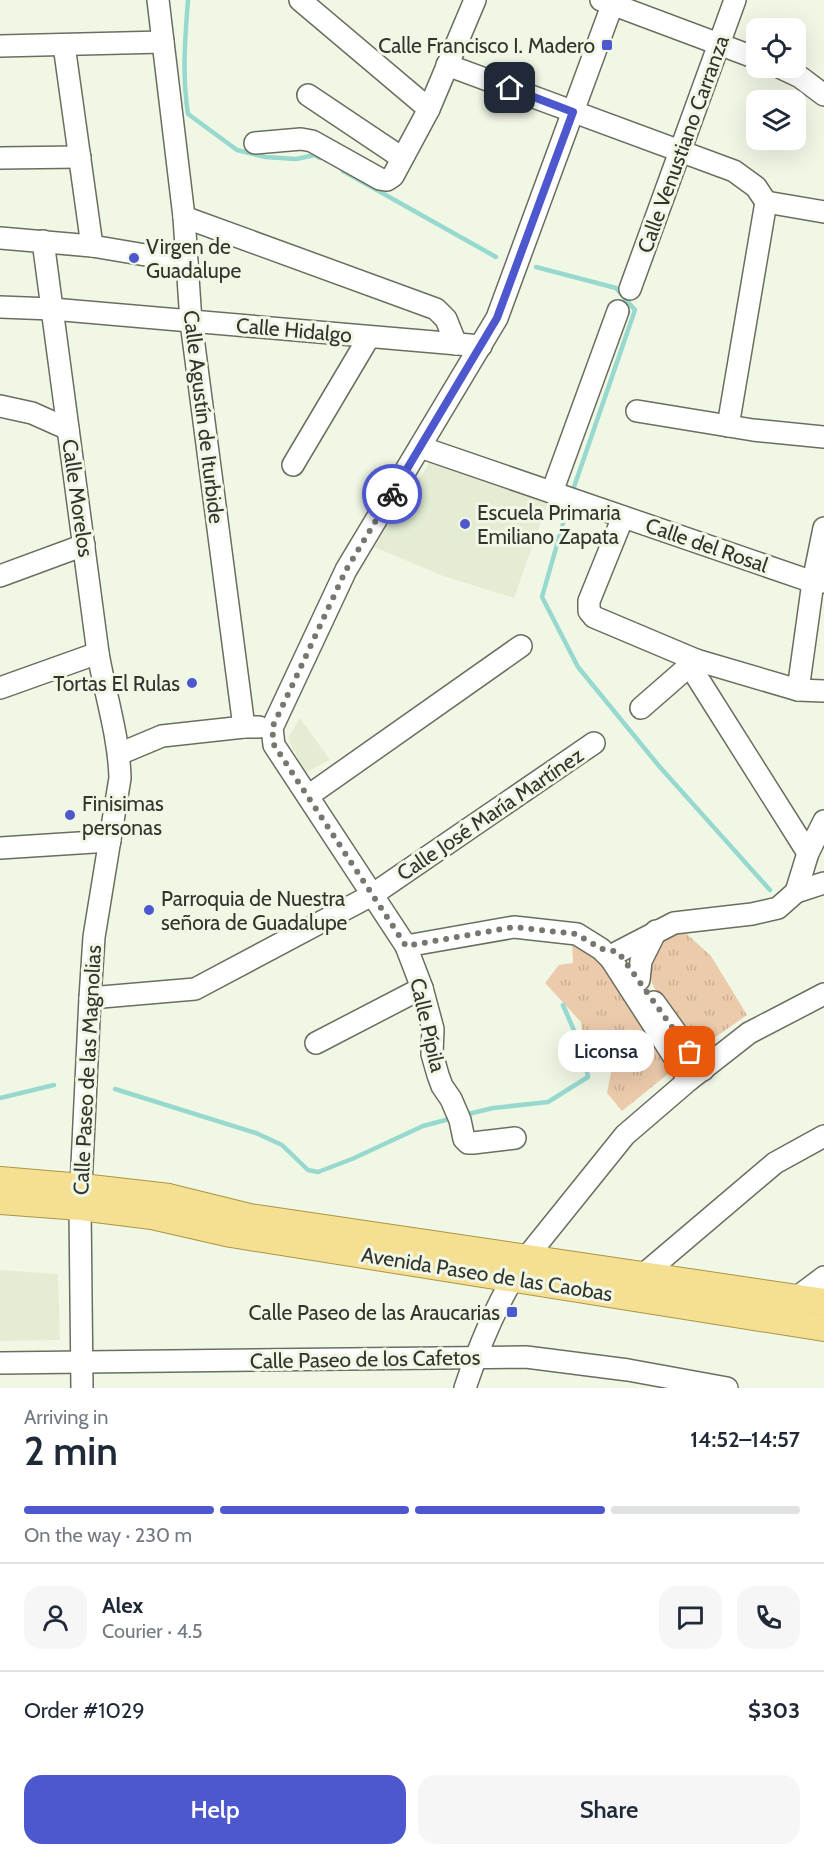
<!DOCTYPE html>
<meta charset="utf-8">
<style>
:root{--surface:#fff;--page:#f6f6f7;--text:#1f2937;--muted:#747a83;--line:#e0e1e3;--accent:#4d58ce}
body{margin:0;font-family:Cabin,sans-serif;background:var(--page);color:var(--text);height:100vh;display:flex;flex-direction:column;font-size:22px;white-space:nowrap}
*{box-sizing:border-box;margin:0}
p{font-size:20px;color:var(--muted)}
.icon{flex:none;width:33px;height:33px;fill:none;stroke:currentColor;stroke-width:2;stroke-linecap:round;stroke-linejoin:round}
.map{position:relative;height:1388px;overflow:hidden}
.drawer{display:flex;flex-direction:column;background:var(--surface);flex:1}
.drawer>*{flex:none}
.controls{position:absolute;left:746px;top:18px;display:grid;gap:12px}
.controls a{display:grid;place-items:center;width:60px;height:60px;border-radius:12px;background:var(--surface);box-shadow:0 6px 24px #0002;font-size:30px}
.pin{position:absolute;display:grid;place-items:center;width:51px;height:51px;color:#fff;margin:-26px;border-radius:12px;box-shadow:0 3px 9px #0006}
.courier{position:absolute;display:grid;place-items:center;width:60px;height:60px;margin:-30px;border:4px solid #4d58ce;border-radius:50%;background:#fff;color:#222;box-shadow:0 2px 8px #0007}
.bubble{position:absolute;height:42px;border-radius:18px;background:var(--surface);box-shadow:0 6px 24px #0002;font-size:20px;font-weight:600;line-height:42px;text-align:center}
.summary em{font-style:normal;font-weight:600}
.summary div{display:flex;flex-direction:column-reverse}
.summary{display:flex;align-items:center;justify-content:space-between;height:102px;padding:0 24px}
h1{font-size:39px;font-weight:600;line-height:45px}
.bar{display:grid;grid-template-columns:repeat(4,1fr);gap:9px 6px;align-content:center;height:72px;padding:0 24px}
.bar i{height:8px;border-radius:4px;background:var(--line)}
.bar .selected{background:var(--accent)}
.bar p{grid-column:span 4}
.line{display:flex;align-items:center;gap:15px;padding:0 24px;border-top:2px solid var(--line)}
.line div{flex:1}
.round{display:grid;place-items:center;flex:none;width:63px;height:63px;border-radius:18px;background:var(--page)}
.cta{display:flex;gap:12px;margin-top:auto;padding:12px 24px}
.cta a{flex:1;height:69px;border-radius:18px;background:var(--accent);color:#fff;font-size:24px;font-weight:600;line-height:69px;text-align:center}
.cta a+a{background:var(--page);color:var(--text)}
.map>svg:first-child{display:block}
</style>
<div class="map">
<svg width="824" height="1388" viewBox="0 0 824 1388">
<defs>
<pattern id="park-tufts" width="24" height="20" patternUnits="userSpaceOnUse" patternTransform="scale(1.5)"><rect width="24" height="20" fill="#eccaac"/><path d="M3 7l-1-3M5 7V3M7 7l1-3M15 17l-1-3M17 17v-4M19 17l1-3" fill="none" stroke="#cbae94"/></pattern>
</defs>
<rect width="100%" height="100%" fill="#f1f7e5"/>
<g fill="#e4edd4">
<polygon points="432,459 549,500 514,598 443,576 374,547"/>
<polygon points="300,718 330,760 305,773 288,738"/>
<polygon points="0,1270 58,1274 60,1340 0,1341"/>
</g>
<g fill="url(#park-tufts)">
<path d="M678,926L711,956L747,1015L704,1045L693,1043C678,1022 633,974 652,948C659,940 670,933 678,926Z"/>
<polygon points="572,942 597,952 671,1062 668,1074 622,1111 607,1093 614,1057 585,1053 581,1022 545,983 559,965 573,963"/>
</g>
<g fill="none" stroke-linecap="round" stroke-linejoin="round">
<g stroke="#98d9cf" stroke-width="4.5">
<path d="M188,0C185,39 182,76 188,114L237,150L265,157L296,159L315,155L320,158"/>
<polyline points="343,171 496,257"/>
<polyline points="536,267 616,288 635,310 574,487"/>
<polyline points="566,513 542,597 578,667 659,766 770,890"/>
<polyline points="115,1089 256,1133 282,1145 308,1170 318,1172 352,1159 423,1126 453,1118"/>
<polyline points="0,1098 54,1085"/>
<polyline points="464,1115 493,1108 548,1102 588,1077 582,1049 563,1005"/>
</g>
<defs>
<g id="minor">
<polyline points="158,0 184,217 191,322 244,727"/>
<polyline points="300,0 429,109"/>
<polyline points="601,0 756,58"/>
<polyline points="64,45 92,246"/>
<polyline points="0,46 163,42"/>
<polyline points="447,65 734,171 756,187 766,202"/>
<polyline points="781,68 800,77 824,95"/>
<polyline points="308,95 402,158"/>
<polyline points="255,143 301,139 312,141 380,179 387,180 393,176 429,109 475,0"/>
<polyline points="0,158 80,157"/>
<polyline points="766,202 824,212"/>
<polyline points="184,217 436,309 446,319 456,344"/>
<polyline points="0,238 92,246 187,262"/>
<path d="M43,241L98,653C105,694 119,736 120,778L94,937L90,998L80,1207L82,1388"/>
<polyline points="630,289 735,0"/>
<polyline points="0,307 52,309 481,346"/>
<polyline points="0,406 32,413 68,429"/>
<polyline points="637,411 753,430 824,437"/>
<polyline points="728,426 766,202"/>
<polyline points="420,447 813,582 824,582"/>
<polyline points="293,465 369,337"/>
<polyline points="552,492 618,311"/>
<polyline points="623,517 589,601 589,611 594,617 696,660 798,690 824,691"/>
<polyline points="0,576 84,545"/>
<polyline points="690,666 808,853"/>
<polyline points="0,688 98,653"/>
<polyline points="798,690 813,582 824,528"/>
<polyline points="641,708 696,660"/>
<polyline points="119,754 162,736 244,727 259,727"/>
<polyline points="308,796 521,646"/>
<polyline points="0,848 110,841"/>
<polyline points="796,892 808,853 824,821"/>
<polyline points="406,946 514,927 577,934 601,949 611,959 689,1080"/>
<polyline points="611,959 618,952 674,923 752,914 778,908 796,892 824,883"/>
<polyline points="639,980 641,961 656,931"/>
<polyline points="90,998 195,989 372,895 594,743"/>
<polyline points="654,1002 703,1070"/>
<polyline points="316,1043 422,988"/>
<polyline points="515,1138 473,1143 468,1143 464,1139 460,1120 451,1099 442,1086 438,1075 432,1054 433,1029 422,988 406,946 274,745 272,728 346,570 497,318 614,0"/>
<polyline points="643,1275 775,1163 824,1136"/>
<polyline points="796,1298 824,1277"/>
<polyline points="0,1363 526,1357 628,1370 727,1388"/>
<path d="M465,1388C480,1343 499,1297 526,1258L625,1135L689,1080L749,1033L824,994"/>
</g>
<g id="major">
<polyline points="0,1180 82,1187 169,1197 250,1217 824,1302"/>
<polyline points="0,1201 80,1207 152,1216 231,1234 824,1328"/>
</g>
</defs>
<use href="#minor" stroke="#696e5f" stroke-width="24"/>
<use href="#major" stroke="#ac9541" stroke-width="28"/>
<use href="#minor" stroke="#fff" stroke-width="21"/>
<use href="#major" stroke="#f4df93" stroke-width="26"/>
</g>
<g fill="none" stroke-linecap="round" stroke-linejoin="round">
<polyline stroke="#75786e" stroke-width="6" stroke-dasharray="0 10.8" points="392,494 346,570 291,688 272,728 274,745 406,946 514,927 576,934 602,949 618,952 690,1052"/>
<polyline stroke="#4d58ce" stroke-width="8" points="392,494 497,318 573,112 510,88"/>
</g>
<g fill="#4d58ce" stroke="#f1f7e5" stroke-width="2">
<rect x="601" y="39" width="12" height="12" rx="3"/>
<circle cx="134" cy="258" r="6"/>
<circle cx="465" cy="524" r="6"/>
<circle cx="192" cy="683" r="6"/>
<circle cx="70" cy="815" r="6"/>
<circle cx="149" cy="910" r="6"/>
<rect x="506" y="1306" width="12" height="12" rx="3"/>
</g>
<g text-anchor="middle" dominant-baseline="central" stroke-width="6" stroke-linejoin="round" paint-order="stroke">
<g font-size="21" fill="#32342e" stroke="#f1f7e5" text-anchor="start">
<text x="595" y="45" text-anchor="end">Calle Francisco I. Madero</text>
<text x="146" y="246">Virgen de<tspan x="146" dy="24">Guadalupe</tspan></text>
<text x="477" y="512">Escuela Primaria<tspan x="477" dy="24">Emiliano Zapata</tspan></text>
<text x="180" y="683" text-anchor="end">Tortas El Rulas</text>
<text x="82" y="803">Finisimas<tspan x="82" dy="24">personas</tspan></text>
<text x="161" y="898">Parroquia de Nuestra<tspan x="161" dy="24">señora de Guadalupe</tspan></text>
<text x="500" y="1312" text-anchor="end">Calle Paseo de las Araucarias</text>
</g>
<g font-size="21" fill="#32342e" stroke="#f1f7e5">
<text transform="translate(683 144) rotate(-70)">Calle Venustiano Carranza</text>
<text transform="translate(294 330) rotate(5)">Calle Hidalgo</text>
<text transform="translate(204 417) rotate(83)">Calle Agustín de Iturbide</text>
<text transform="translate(78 498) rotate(82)">Calle Morelos</text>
<text transform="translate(707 545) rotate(19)">Calle del Rosal</text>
<text transform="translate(490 814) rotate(-34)">Calle José María Martínez</text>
<text transform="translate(428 1025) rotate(77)">Calle Pípila</text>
<text transform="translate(87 1070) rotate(-87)">Calle Paseo de las Magnolias</text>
<text transform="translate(487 1274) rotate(9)">Avenida Paseo de las Caobas</text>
<text transform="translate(365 1359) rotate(-1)">Calle Paseo de los Cafetos</text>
</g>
</g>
</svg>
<div class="controls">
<a><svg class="icon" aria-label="locate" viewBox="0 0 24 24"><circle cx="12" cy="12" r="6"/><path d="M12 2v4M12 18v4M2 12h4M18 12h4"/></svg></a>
<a><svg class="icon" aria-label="layers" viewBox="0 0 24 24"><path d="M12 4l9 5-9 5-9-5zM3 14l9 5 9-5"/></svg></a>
</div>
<div class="pin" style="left:690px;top:1052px;background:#ea580c"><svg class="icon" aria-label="bag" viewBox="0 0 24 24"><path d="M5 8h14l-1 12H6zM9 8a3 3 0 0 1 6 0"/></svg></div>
<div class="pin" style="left:510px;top:88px;background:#1f2937"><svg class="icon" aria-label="home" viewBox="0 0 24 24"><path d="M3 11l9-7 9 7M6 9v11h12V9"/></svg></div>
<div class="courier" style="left:392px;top:494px"><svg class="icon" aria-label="bike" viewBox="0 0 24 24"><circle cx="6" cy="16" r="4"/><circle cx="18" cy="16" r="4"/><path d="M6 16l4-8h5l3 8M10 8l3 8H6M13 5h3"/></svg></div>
<div class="bubble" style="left:558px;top:1030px;width:96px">Liconsa</div>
</div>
<section class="drawer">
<div class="summary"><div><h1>2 min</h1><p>Arriving in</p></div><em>14:52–14:57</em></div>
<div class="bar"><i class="selected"></i><i class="selected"></i><i class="selected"></i><i></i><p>On the way · 230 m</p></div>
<div class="line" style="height:108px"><a class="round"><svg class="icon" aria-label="person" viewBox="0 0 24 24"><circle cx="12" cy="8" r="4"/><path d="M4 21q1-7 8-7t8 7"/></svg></a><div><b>Alex</b><p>Courier · 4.5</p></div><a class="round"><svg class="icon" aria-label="chat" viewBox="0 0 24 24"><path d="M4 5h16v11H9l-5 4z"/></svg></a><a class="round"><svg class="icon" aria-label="phone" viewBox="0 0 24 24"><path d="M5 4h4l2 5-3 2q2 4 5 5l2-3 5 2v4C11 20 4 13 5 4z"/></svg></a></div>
<div class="line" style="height:78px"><div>Order #1029</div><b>$303</b></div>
<div class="cta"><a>Help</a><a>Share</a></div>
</section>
